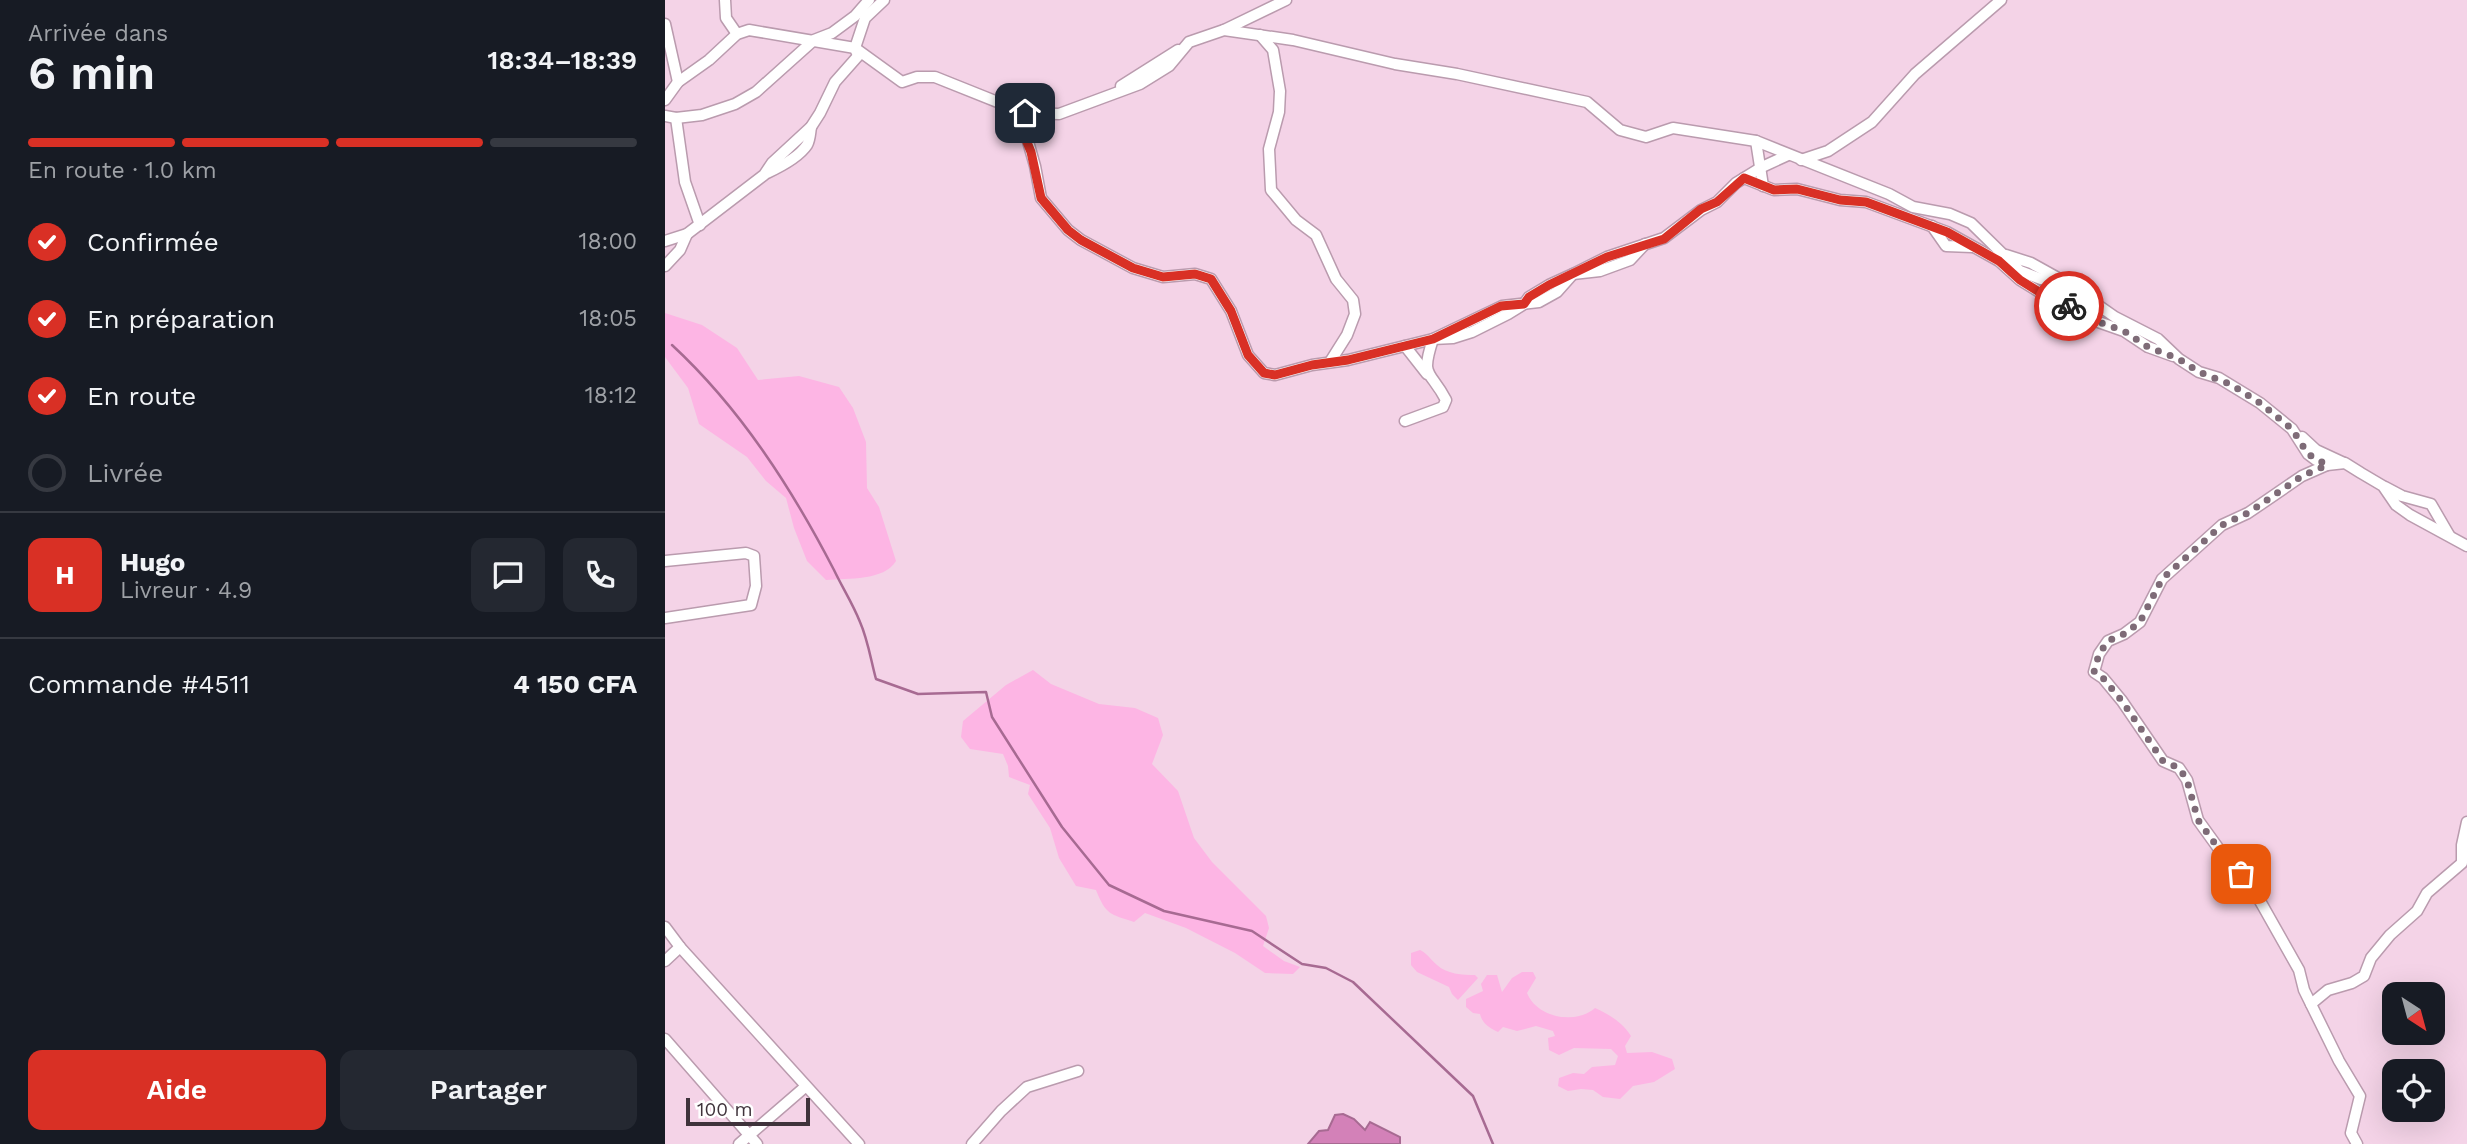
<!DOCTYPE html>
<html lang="fr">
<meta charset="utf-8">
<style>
:root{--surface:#171b24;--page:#242831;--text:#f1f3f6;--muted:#9ea1a6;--line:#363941;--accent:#d93025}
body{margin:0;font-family:"Work Sans",sans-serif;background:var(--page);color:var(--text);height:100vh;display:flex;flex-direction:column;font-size:26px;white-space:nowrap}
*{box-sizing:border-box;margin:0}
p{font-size:23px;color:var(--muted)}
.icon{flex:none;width:38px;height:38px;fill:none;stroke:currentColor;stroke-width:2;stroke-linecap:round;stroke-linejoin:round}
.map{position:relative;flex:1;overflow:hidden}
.side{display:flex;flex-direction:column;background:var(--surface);width:665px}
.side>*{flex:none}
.needle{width:46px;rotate:144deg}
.fabs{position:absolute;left:1717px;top:982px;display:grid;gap:14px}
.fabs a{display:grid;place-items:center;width:63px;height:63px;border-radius:14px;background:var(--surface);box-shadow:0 7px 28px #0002;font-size:35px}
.scale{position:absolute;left:21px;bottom:18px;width:124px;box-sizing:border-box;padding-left:7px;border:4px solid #3f333b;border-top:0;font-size:19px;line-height:24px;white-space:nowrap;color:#3f333b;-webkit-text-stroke:5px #fff;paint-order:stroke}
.pin{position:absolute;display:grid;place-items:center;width:60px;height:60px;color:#fff;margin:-30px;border-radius:14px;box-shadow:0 4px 10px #0006}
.courier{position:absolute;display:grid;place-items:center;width:70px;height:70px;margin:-35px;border:5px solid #d93025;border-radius:50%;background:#fff;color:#222;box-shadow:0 2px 9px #0007}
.headline em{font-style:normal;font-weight:600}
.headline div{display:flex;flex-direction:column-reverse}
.headline{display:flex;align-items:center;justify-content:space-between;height:119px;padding:0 28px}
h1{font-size:46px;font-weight:600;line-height:52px}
.bar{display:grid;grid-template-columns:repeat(4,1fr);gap:10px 7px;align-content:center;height:84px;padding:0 28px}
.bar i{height:9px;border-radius:5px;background:var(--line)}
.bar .active{background:var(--accent)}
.bar p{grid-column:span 4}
.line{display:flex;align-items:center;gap:18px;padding:0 28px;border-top:2px solid var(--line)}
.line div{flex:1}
.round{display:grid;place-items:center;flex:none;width:74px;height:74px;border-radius:14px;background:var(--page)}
ol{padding:0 28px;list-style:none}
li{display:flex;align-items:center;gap:21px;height:77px}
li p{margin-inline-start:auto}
li .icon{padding:7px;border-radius:50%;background:var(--accent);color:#fff;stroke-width:4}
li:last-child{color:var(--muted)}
li i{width:38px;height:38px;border:4px solid var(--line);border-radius:50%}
.primary-button{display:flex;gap:14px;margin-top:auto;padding:14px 28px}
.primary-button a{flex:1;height:80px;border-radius:14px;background:var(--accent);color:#fff;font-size:28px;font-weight:600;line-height:80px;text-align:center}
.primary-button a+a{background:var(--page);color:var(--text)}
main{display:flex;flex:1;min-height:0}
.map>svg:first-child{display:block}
</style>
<main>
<section class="side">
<div class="headline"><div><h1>6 min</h1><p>Arrivée dans</p></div><em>18:34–18:39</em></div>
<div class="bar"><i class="active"></i><i class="active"></i><i class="active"></i><i></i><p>En route · 1.0 km</p></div>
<ol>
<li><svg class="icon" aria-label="check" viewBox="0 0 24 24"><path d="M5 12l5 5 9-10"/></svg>Confirmée<p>18:00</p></li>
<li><svg class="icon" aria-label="check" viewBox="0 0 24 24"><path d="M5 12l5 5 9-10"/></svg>En préparation<p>18:05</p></li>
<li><svg class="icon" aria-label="check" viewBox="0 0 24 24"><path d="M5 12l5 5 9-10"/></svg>En route<p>18:12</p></li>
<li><i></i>Livrée</li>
</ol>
<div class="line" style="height:126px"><b class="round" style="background:var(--accent);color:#fff">H</b><div><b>Hugo</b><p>Livreur · 4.9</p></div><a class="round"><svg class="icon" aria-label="chat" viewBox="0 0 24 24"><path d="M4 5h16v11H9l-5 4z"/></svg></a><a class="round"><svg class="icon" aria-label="phone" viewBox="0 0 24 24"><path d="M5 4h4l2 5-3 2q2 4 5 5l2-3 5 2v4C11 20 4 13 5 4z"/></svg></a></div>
<div class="line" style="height:91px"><div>Commande #4511</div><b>4 150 CFA</b></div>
<div class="primary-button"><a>Aide</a><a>Partager</a></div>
</section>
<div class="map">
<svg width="1802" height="1144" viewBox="0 0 1802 1144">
<rect width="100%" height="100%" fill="#f4d3e7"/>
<g fill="#fdb5e4">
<path d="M0,313L37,325L72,348L93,380L134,376L174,387L188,408L201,442L202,488L214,507L231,561C219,581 183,578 161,580L142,561L129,528L121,498L101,481L82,457L34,424L23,388L0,357Z"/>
<path d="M368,670L386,684L434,704L470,708L493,718L498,735L487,764L513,791L529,838L547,862L601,916L604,928L598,946L619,961L635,967L628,974L600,973L570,953L521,928L480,913L469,922C445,914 441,915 431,890L411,886L394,858L385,828L363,794L365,785L344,777L343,766L338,754L305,749L296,737L298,721L341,685Z"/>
<path d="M755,950C763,954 765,959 772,965C781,974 798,975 810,975L813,978L793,1000L787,994L784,987L752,972L746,965V953Z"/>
<path d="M857,972H868L871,978L862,993C872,1018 911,1025 930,1008C945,1015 957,1022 966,1036L960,1046L962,1053L987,1052L1007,1059L1010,1069L989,1082L968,1086L955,1099L938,1097L928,1090L916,1089L903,1091L893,1086L894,1078L908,1073L919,1074L927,1067L950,1065L953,1056L946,1049L909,1048L894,1055L884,1050L883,1038L890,1036L888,1031L871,1026L852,1031L838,1027L833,1032C824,1028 817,1023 815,1014L808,1013L801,1007V999L818,991L816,984L822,975H832L837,992L847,978Z"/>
</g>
<polygon fill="#d381b8" stroke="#a76a92" stroke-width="2" points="678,1114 689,1119 700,1130 705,1122 735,1137 735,1144 643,1144 654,1131 663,1130 670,1115"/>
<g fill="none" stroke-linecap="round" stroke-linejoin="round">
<path stroke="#a76a92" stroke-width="2.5" d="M7,345C75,408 126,487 169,570C177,587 188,604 195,622C203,640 206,661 211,679L253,694L321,692L327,717L397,827L444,885L499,911L587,931L637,964L661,968L688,982L808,1096L828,1144"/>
<defs>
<g id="minor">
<polyline points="60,0 61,18 72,34"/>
<polyline points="0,24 13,82"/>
<polyline points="559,30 621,0"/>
<polyline points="595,35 608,50 615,91 614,112 604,149 606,190 631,220 651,235 671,279 688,300 690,314 682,335 665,362"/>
<polyline points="456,86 513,50"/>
<polyline points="0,100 13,82 44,60 72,34 84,30 190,48 237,82 252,77 270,77 360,113 394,114 475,84 504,66 524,42 559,30 628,40 730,64 792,74 922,102 955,130 981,137 1008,128 1091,141 1224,194 1248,207 1285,214 1306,223 1355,271 1376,279 1400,282 1450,317 1493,339 1514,359 1534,372 1554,378 1595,403 1627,429 1643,454 1651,460 1662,465 1680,463 1696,473 1718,486 1731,505 1745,515 1802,546"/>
<polyline points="348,108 362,138 370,166 376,198 403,230 416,240 468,268 498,277 530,274 546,279 566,311 583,355 599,373 610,375 647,365 683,360 768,339 788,338 807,332 843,314 859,304 864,297 884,285 908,274 935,271 965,260 980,244"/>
<polyline points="0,116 11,118 37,115 70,104 91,92 149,40 167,33 190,16 204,0"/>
<polyline points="11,118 20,182 35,225"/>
<polyline points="1091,141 1098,186"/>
<polyline points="1136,160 1163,151 1207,122 1250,74 1336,0"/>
<path d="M102,173C115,167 134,157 142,145C145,140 145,133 146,127"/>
<polyline points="1079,178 1109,190 1132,189 1175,200 1201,202 1282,232 1334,261 1355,280 1384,298 1405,307 1422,318 1459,331 1483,347 1508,356"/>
<polyline points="1267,226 1281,246 1307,247"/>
<polyline points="0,241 22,234 99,175 107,163 146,127 155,113 170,82 193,56 190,48 200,18 219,0"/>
<polyline points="1341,255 1366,263 1393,278"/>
<polyline points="0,266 15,250 22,234"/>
<polyline points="740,346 762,374"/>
<path d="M740,421L778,407L781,400C765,369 755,379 768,339L837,306L874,302L892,292L908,274L942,257L999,238L1036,210L1052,202L1071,183L1097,167L1123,155"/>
<polyline points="1637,437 1651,450 1679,463"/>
<polyline points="1662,465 1637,476 1583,513 1557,525 1497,579 1475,622 1459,634 1443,641 1434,654 1429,672 1438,678 1457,701 1498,761 1514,768 1522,780 1533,820 1564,863 1586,885 1634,970 1639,990 1674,1061 1695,1096 1686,1133 1692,1144"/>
<polyline points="1720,487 1737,496 1766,504 1784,535"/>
<polyline points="0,561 81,553 89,556 91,586 86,605 0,618"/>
<polyline points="0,927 15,947 194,1144"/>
<polyline points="0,961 15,947"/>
<polyline points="1646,1004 1663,990 1687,983 1699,976 1706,958 1725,935 1752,911 1762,893 1797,863 1797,845 1802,822"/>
<polyline points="0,1039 92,1144"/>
<polyline points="74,1144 140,1087"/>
<polyline points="307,1144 336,1111 362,1087 413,1071"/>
</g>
</defs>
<use href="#minor" stroke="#ba9bae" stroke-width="13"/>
<use href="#minor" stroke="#fff" stroke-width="10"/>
</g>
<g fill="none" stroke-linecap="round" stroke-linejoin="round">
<polyline stroke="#7e6b77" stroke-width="7" stroke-dasharray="0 12.6" points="1404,306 1422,318 1459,331 1483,347 1514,359 1534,372 1567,385 1595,403 1627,429 1643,454 1662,465 1637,476 1583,513 1557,525 1497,579 1475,622 1459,634 1443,641 1434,654 1429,672 1438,678 1457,701 1498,761 1514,768 1522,780 1533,820 1564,863 1576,874"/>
<polyline stroke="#d93025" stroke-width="9" points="360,113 348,108 366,152 376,198 403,230 416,240 468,268 498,277 530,274 546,279 566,311 583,355 599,373 610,375 647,365 683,360 768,339 836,306 859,304 864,297 884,285 942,257 999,239 1036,209 1052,202 1079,178 1109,190 1132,189 1175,200 1201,202 1282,232 1334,261 1355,280 1384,298 1404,306"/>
</g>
</svg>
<div class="fabs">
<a><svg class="needle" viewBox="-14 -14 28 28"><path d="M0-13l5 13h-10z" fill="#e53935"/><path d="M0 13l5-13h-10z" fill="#9ea1a6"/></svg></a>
<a><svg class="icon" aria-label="locate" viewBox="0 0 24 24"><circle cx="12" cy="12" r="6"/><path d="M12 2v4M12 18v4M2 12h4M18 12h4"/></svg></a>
</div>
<div class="scale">100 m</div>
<div class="pin" style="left:1576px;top:874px;background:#ea580c"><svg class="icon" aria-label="bag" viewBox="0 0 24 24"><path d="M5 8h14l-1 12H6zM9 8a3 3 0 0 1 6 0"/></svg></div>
<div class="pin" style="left:360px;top:113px;background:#1f2937"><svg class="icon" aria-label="home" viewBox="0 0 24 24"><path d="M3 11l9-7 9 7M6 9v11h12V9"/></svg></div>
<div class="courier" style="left:1404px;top:306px"><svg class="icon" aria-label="bike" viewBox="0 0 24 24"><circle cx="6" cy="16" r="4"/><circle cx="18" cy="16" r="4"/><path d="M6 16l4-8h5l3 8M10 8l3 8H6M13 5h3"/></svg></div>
</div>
</main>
